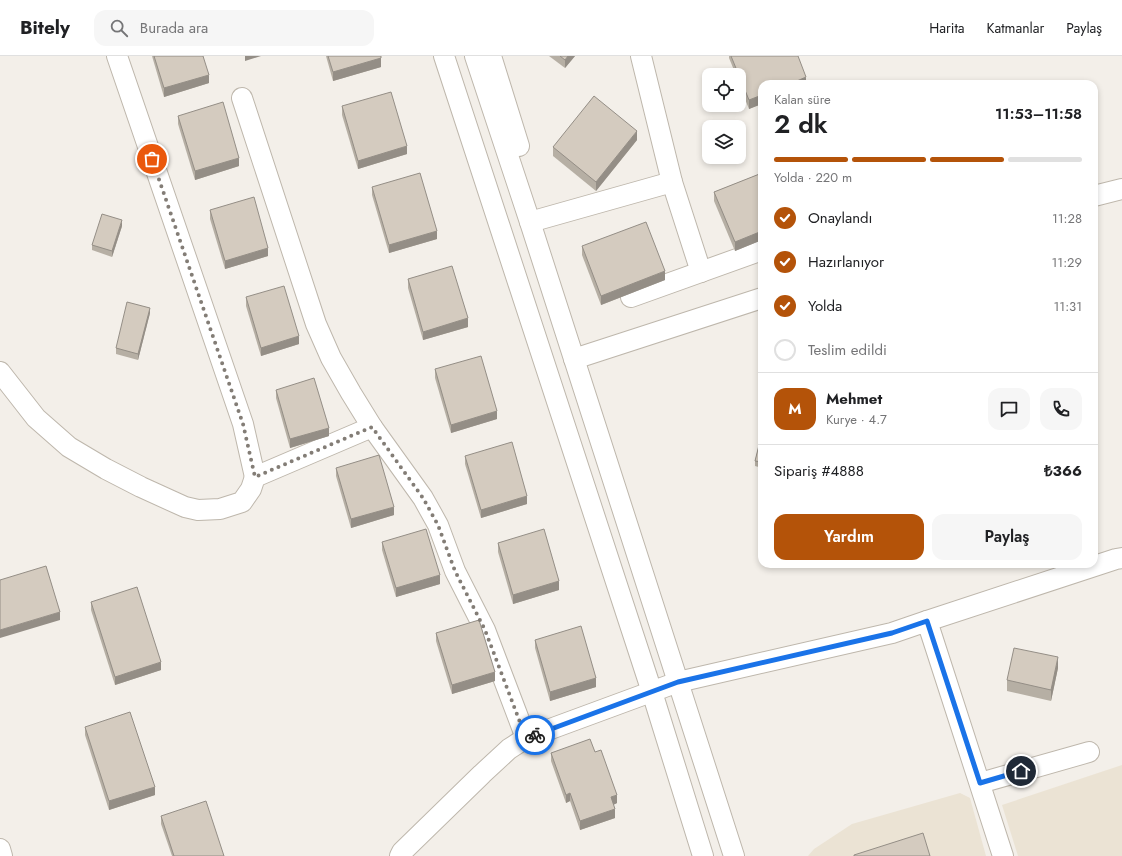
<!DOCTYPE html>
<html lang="tr">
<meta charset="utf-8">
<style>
:root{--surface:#fff;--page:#f6f6f6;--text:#202124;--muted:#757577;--line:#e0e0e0;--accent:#b45309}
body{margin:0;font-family:Jost,sans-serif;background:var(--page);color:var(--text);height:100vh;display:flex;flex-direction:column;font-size:15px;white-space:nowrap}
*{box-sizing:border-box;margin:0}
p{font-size:13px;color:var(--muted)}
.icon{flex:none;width:22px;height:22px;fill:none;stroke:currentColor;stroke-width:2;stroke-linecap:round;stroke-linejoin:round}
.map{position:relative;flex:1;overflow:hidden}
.drawer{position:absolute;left:758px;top:24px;width:340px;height:488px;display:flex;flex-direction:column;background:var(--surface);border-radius:12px;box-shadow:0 2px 6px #0003}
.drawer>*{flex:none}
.fabs{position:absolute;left:702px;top:12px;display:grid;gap:8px}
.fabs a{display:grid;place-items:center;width:44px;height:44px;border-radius:8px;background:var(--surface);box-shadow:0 2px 6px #0003;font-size:20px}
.pin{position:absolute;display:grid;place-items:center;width:34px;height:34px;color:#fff;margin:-17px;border:2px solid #fff;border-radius:50%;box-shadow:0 1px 4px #0007}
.courier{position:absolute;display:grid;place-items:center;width:40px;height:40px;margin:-20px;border:3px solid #1a73e8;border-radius:50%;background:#fff;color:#222;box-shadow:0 1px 5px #0007}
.headline em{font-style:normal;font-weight:600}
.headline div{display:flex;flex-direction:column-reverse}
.headline{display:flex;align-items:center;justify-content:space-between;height:68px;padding:0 16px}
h1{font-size:26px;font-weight:600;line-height:30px}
.bar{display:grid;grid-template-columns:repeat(4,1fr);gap:6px 4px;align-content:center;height:48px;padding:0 16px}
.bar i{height:5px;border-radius:3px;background:var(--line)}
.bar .selected{background:var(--accent)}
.bar p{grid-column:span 4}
.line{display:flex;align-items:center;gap:10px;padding:0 16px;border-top:1px solid var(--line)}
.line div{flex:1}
.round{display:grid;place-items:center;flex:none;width:42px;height:42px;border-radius:12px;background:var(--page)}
ol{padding:0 16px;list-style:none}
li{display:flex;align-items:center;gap:12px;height:44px}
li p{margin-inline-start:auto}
li .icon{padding:4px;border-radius:50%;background:var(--accent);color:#fff;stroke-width:4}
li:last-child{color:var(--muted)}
li i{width:22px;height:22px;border:2px solid var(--line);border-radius:50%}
.primary-button{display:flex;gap:8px;margin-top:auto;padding:8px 16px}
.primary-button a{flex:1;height:46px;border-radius:12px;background:var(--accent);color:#fff;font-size:16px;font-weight:600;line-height:46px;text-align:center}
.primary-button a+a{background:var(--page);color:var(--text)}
header{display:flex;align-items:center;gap:24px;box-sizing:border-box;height:56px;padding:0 20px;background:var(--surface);border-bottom:1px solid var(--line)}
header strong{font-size:19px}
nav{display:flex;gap:22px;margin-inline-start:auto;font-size:14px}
.search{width:280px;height:36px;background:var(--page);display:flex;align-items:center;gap:10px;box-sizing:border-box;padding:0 14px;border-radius:12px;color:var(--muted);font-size:15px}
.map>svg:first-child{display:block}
</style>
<header>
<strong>Bitely</strong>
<div class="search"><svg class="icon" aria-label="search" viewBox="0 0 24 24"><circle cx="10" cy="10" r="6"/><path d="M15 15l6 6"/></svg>Burada ara</div>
<nav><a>Harita</a><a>Katmanlar</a><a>Paylaş</a></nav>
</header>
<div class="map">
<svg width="1122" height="800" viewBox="0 0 1122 800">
<rect width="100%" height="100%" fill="#f3efe9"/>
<g fill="#ebe3d4">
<polygon points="1122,709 1122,800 1018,800 1002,749"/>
<polygon points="960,737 970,742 986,800 808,800 814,793 852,768"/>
</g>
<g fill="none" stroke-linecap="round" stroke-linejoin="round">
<defs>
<g id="minor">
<polyline points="117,0 243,368 255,421"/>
<polyline points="444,0 652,636 703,800"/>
<polyline points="475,0 530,166 734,800"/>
<polyline points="491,0 519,90"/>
<polyline points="641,0 672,126 701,216"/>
<polyline points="242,42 316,268 331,302 351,337 372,371"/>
<polyline points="1094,140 1122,133"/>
<polyline points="530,166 672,126"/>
<polyline points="631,241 762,194"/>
<polyline points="574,303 762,242"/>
<polyline points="0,316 36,362 69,391 106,413 141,431 185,451 198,454 220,453 242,446 251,433 255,421 372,371 423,442 438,469 455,515 485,574 526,682"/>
<polyline points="927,565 1116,503 1122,502"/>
<polyline points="980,727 1089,696"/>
<polyline points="0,793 2,800"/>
<polyline points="400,800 402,796 482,718 509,693 526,682 678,626 892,577 927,565 1003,800"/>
</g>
</defs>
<use href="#minor" stroke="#beb7ac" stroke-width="22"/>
<use href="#minor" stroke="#fff" stroke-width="20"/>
</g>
<g fill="#b6afa4">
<polygon points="152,0 203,0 209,27 164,41"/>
<polygon points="326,0 381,0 381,11 333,25"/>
<polygon points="549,0 575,0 565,12"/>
<polygon points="729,0 798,0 806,28 749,53 739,28 739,19 736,19 729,2"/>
<polygon points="342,50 407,98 358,113 342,59"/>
<polygon points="178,60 239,110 195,124 178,68"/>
<polygon points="637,84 596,135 553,100 553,91"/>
<polygon points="762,117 762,184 735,195 714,145 714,136"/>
<polygon points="372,131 437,183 389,197 372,139"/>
<polygon points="210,154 268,200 225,213 210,163"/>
<polygon points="122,170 112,201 92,194 92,189"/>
<polygon points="582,190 665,224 601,249 582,199"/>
<polygon points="408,223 468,271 423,284 408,232"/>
<polygon points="246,241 299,288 261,300 246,250"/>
<polygon points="150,257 138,304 116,298 116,292"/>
<polygon points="435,313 497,363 451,377 435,322"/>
<polygon points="276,334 329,380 290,392 276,342"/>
<polygon points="762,377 762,412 755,410 755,405"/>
<polygon points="465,400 527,448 481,462 465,408"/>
<polygon points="336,412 394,459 351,472 336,420"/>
<polygon points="382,486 440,528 396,541 382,494"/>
<polygon points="498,487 559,534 513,548 498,496"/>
<polygon points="91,546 161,614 115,629 91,554"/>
<polygon points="436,577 495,625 452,638 436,585"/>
<polygon points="535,584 596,631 550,645 535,592"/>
<polygon points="1058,612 1051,645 1007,635 1007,624"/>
<polygon points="85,671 155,739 109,754 85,679"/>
<polygon points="595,696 617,747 613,749 615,762 580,774 570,745 566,747 551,705 551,697"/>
<polygon points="161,760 224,800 172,800 161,768"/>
</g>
<g fill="#948e86">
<polygon points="245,0 261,0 245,5"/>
<polygon points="568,0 575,0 565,12 565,4"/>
<polygon points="381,2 381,11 333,25 333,16"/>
<polygon points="209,19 209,27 164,41 164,32"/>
<polygon points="806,21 806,28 790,28"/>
<polygon points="762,39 762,48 749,53 749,44"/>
<polygon points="637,75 637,84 596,135 596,126"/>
<polygon points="407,90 407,98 358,113 358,105"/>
<polygon points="239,102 239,110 195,124 195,115"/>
<polygon points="122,164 122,170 112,201 112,195"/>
<polygon points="437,175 437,183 389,197 389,189"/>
<polygon points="762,175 762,184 735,195 735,186"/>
<polygon points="268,192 268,200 225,213 225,205"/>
<polygon points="665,215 665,224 601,249 601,240"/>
<polygon points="150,252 150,257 138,304 138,298"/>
<polygon points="468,262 468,271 423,284 423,276"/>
<polygon points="299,280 299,288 261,300 261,292"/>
<polygon points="497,355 497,363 451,377 451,369"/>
<polygon points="329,372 329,380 290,392 290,383"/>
<polygon points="527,440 527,448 481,462 481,454"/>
<polygon points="394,451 394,459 351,472 351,463"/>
<polygon points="440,519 440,528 396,541 396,532"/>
<polygon points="559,525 559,534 513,548 513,539"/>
<polygon points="60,556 60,564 0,582 0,574"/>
<polygon points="1058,601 1058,612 1051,645 1051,634"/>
<polygon points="161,606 161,614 115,629 115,621"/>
<polygon points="495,616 495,625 452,638 452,629"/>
<polygon points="596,622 596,631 550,645 550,636"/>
<polygon points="155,731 155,739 109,754 109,745"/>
<polygon points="570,737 570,745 566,747 566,739"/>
<polygon points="617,739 617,747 611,750 611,741"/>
<polygon points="615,753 615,762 580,774 580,765"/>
</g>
<g fill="#d4cbbf" stroke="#948e86">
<polygon points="154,0 203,0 209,19 164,32"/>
<polygon points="328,0 381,0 381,2 333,16"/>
<polygon points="560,0 568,0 565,4"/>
<polygon points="731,0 798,0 806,21 790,28 762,28 762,39 749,44"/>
<polygon points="391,36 407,90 358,105 342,50"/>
<polygon points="594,40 637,75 596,126 553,91"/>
<polygon points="223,46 239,102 195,115 178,60"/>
<polygon points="420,117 437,175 389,189 372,131"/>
<polygon points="762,117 762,175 735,186 714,136"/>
<polygon points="254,141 268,192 225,205 210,154"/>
<polygon points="102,158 122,164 112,195 92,189"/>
<polygon points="646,166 665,215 601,240 582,190"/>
<polygon points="452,210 468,262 423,276 408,223"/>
<polygon points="284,230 299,280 261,292 246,241"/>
<polygon points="127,246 150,252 138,298 116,292"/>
<polygon points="481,300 497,355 451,369 435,313"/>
<polygon points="314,322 329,372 290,383 276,334"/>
<polygon points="762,377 762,406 755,405"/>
<polygon points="512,386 527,440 481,454 465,400"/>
<polygon points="379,399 394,451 351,463 336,412"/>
<polygon points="426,473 440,519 396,532 382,486"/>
<polygon points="544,473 559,525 513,539 498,487"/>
<polygon points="46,510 60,556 0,574 0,524"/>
<polygon points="137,531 161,606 115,621 91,546"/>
<polygon points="479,564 495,616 452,629 436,577"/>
<polygon points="581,570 596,622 550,636 535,584"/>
<polygon points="1014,592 1058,601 1051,634 1007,624"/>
<polygon points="130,656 155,731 109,745 85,671"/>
<polygon points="590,683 595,696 601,694 617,739 611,741 615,753 580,765 570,737 566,739 551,697"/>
<polygon points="206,745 224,800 174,800 161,760"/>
<polygon points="923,777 930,800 854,800 854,799"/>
</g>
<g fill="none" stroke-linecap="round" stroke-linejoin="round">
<polyline stroke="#837d76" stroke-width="4" stroke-dasharray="0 7.2" points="152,103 243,368 255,421 372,371 423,442 438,469 455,515 485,574 526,682 535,679"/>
<polyline stroke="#1a73e8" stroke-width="5" points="535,679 678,626 892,577 927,565 980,727 1021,715"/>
</g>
</svg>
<div class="fabs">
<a><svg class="icon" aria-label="locate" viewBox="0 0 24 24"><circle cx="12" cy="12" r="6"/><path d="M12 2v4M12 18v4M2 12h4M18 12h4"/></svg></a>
<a><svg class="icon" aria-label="layers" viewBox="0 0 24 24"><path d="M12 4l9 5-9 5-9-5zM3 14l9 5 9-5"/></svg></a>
</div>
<div class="pin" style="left:152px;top:103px;background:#ea580c"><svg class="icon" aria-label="bag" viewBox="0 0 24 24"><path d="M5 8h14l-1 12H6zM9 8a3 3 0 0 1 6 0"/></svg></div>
<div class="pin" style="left:1021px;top:715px;background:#1f2937"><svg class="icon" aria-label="home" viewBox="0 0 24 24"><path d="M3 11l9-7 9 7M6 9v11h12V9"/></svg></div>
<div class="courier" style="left:535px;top:679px"><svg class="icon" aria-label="bike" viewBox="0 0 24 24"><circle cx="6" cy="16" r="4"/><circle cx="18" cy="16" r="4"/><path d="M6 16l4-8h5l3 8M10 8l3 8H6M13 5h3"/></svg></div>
<section class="drawer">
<div class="headline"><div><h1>2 dk</h1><p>Kalan süre</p></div><em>11:53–11:58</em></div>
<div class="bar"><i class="selected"></i><i class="selected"></i><i class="selected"></i><i></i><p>Yolda · 220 m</p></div>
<ol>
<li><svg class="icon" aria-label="check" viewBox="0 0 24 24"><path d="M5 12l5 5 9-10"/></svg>Onaylandı<p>11:28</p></li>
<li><svg class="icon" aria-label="check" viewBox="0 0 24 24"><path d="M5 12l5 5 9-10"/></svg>Hazırlanıyor<p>11:29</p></li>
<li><svg class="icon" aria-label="check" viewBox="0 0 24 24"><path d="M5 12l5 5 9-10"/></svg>Yolda<p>11:31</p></li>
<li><i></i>Teslim edildi</li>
</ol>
<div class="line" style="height:72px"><b class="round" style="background:var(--accent);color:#fff">M</b><div><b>Mehmet</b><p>Kurye · 4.7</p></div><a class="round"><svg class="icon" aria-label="chat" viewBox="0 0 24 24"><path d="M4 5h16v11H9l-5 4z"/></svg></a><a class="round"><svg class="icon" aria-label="phone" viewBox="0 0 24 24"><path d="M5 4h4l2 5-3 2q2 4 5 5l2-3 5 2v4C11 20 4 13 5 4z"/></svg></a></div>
<div class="line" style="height:52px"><div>Sipariş #4888</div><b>₺366</b></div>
<div class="primary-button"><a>Yardım</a><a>Paylaş</a></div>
</section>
</div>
